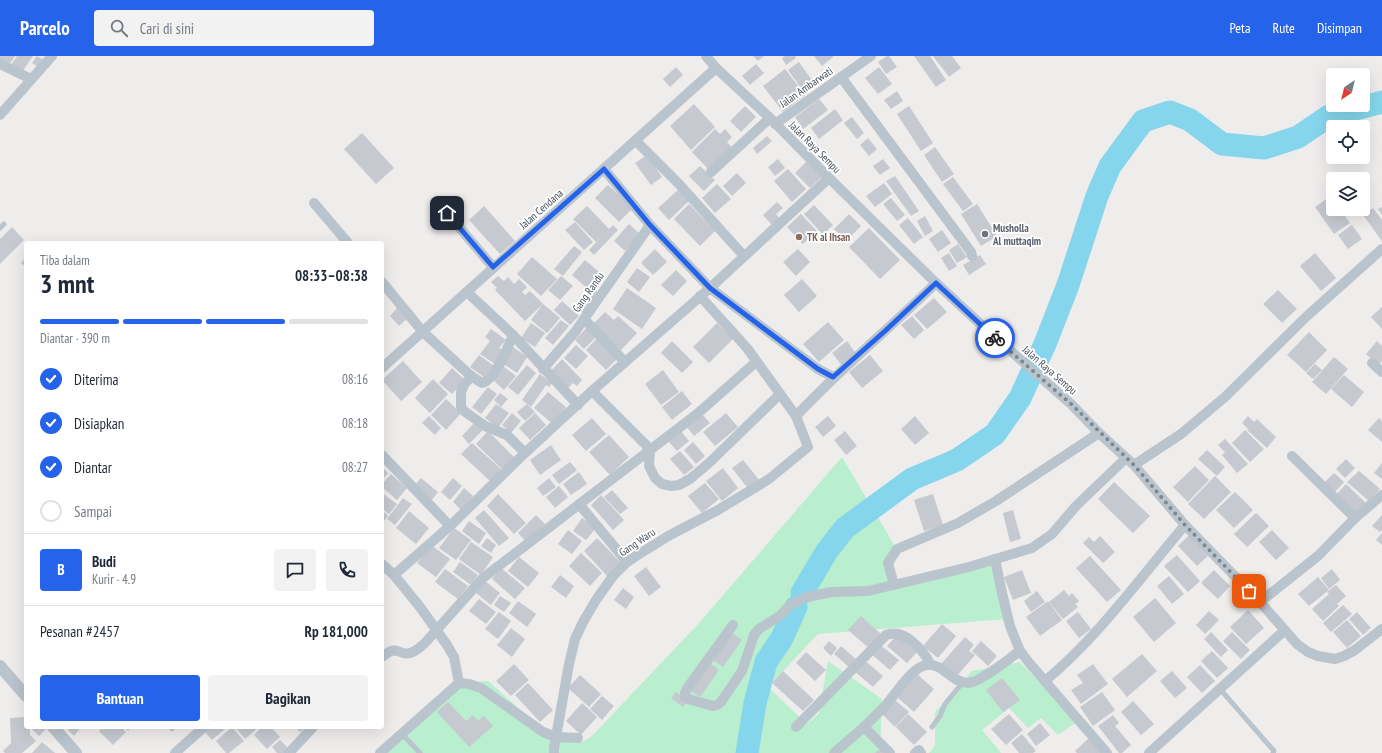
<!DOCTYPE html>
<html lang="id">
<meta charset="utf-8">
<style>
:root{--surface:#fff;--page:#f2f2f3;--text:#1f2937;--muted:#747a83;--line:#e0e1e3;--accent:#2563eb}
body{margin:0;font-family:"PT Sans Narrow",sans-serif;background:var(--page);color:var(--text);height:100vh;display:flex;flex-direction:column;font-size:15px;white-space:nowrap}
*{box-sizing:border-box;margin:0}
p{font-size:13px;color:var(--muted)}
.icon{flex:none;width:22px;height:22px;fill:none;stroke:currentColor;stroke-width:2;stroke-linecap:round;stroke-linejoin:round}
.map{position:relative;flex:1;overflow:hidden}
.details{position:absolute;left:24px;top:185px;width:360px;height:488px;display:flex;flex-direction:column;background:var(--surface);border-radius:4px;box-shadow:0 4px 16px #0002}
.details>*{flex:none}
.needle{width:26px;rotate:215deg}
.fabs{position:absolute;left:1326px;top:12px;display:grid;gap:8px}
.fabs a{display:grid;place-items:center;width:44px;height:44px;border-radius:4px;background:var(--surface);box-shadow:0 4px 16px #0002;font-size:20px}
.pin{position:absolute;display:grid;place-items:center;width:34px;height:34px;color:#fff;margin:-17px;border-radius:8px;box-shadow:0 2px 6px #0006}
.courier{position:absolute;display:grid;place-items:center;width:40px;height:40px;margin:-20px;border:3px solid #2563eb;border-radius:50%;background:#fff;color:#222;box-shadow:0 1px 5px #0007}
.summary em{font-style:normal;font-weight:700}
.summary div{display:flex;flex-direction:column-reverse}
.summary{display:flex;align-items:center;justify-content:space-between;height:68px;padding:0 16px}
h1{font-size:26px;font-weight:700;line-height:30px}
.bar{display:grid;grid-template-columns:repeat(4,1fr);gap:6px 4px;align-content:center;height:48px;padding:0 16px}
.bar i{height:5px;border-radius:3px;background:var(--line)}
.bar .on{background:var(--accent)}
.bar p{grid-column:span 4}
.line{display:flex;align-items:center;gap:10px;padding:0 16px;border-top:1px solid var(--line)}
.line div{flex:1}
.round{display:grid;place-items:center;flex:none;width:42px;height:42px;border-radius:4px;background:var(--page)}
ol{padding:0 16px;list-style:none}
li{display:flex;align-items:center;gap:12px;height:44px}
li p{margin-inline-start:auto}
li .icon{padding:4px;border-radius:50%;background:var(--accent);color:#fff;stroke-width:4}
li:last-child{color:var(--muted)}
li i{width:22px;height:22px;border:2px solid var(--line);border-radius:50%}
.cta{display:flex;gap:8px;margin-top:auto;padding:8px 16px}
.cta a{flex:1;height:46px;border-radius:4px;background:var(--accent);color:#fff;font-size:16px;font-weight:700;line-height:46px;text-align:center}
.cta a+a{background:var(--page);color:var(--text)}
header{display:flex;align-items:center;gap:24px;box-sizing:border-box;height:56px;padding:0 20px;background:var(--accent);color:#fff}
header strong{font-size:19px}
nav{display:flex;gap:22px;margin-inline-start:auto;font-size:14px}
.search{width:280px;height:36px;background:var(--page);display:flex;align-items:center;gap:10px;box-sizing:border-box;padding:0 14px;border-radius:4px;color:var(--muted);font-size:15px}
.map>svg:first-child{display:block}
</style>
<header>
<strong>Parcelo</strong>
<div class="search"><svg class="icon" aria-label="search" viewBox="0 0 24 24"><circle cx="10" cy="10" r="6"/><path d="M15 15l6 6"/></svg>Cari di sini</div>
<nav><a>Peta</a><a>Rute</a><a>Disimpan</a></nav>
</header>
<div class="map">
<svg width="1382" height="697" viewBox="0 0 1382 697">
<rect width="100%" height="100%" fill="#efecec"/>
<g fill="#b9eece">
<polygon points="842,401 896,492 887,507 893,532 995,507 1006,563 818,578 768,631 807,668 819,657 828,605 882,643 880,697 382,697 459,627 488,625 551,681 582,686 592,680 700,566"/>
<polygon points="1020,606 1077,666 1058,679 1041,662 1028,672 1009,652 982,674 1001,697 929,697 935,690 935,656 972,615"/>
</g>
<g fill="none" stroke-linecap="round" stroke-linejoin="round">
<g stroke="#85d6ec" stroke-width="23">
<polyline points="802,537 827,495 845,472 912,423 957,404 995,378 1020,342 1045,288 1068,229 1097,140 1110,110 1143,65 1170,56 1190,64 1222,88 1264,92 1298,81 1329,60 1382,46"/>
<polyline points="747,697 755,647 766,606 782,582 796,551"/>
</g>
</g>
<g fill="#c6c9cf">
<polygon points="0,0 15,0 9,9 0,3"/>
<polygon points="17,0 33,0 22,16 11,9"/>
<polygon points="37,0 45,5 40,12 32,7"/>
<polygon points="753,0 764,0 758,5"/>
<polygon points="785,0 795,0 796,2 786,9 782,2"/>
<polygon points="814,0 833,0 833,1 822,10"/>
<polygon points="887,0 889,0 897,11 886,18 878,6"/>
<polygon points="914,0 930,0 946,24 936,31"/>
<polygon points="933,0 952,0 961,12 949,21"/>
<polygon points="799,6 814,27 803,35 788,14"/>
<polygon points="756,8 764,17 750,29 742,20"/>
<polygon points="676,11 683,19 670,31 663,23"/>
<polygon points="879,11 892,28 878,38 865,22"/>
<polygon points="785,13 805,39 783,56 763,30"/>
<polygon points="897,35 903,45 891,53 884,44"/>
<polygon points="819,43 828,54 803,73 795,61"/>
<polygon points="694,48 715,71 691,94 670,70"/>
<polygon points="745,50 756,61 741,76 730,65"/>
<polygon points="909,50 933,87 921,95 897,58"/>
<polygon points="835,53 843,64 819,83 811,72"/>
<polygon points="852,61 864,77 857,83 844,67"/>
<polygon points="715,73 720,78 725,73 732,81 727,86 732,91 709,114 692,96"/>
<polygon points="362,77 394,112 376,128 344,93"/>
<polygon points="767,80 772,85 757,98 753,92"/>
<polygon points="868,82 877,93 869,100 860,89"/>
<polygon points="935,91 954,118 942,126 924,99"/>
<polygon points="647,99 662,121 651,129 635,107"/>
<polygon points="778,103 785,112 775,120 768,111"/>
<polygon points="883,103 890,112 880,119 873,110"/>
<polygon points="807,105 822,121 810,132 795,117"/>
<polygon points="700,110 715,124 704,135 689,120"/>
<polygon points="788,113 806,133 792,146 774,125"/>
<polygon points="737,117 746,127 732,140 723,130"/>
<polygon points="895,120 919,155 911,160 886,125"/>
<polygon points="953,121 973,148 963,155 943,128"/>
<polygon points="884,127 892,138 875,151 866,140"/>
<polygon points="717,128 731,143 715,157 702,142"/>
<polygon points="608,129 633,152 619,166 595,142"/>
<polygon points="678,134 689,145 669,164 658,152"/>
<polygon points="1331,140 1333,143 1333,153 1340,153 1350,167 1334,178 1315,151"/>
<polygon points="891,142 905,159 897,165 883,148"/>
<polygon points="777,146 783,152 776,158 780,163 772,169 763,159"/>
<polygon points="689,148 715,175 700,190 674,163"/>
<polygon points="977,148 997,180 981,190 961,158"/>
<polygon points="814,149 833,169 823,179 804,158"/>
<polygon points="484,150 515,185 500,198 469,164"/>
<polygon points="587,150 609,173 613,169 618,174 594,199 589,194 603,179 596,186 573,163"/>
<polygon points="1382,151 1382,159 1378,153"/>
<polygon points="1373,152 1382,164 1382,185 1363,159"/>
<polygon points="801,158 817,175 803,188 787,171"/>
<polygon points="849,158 861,170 846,185 834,173"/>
<polygon points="925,160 933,175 925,180 917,165"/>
<polygon points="908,162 923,181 914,188 899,169"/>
<polygon points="575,166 593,186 584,194 565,174"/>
<polygon points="629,168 640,178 625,195 614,185"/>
<polygon points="1352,169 1362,183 1348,193 1338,179"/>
<polygon points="12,171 24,184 0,208 0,183"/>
<polygon points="869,172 900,204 880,223 849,191"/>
<polygon points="942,174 951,187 938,196 929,183"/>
<polygon points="958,188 967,201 957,207 949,194"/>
<polygon points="574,190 582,196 563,220 554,213"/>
<polygon points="655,193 667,206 653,219 641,207"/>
<polygon points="798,193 810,206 796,220 783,206"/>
<polygon points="949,197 957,210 949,215 941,202"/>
<polygon points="1315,197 1336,222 1321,235 1300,210"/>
<polygon points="980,199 986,208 969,219 963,209"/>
<polygon points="26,201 26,211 21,207"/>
<polygon points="532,201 557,223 541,240 517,218"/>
<polygon points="585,204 603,219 590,235 572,219"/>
<polygon points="637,212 650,221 639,236 627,226"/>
<polygon points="676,214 687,225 673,240 661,229"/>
<polygon points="498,220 504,225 508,221 514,228 519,223 527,231 522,236 525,239 530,235 543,248 525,265 495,234 497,232 491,226"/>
<polygon points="561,220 573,230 560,244 548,234"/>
<polygon points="802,223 817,240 799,256 784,239"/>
<polygon points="627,232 656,252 642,273 613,253"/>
<polygon points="593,233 600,238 585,259 578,254"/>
<polygon points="1278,234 1297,253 1282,267 1263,248"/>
<polygon points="934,242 947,256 927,273 914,259"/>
<polygon points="562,245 579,260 570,269 554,254"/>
<polygon points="543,248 560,262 547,277 531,264"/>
<polygon points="1382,251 1382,273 1371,261"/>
<polygon points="397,252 407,263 399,270 390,260"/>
<polygon points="605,256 614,264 618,260 637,277 621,294 593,268"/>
<polygon points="912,260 924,274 914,283 901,269"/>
<polygon points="561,264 569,270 553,289 545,282"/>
<polygon points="828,266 844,284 819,306 803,288"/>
<polygon points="531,267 545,277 535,291 521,282"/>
<polygon points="717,267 733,283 709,307 693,291"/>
<polygon points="587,271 597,280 584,293 575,284"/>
<polygon points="491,273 506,284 499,292 504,295 495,308 480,298 490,285 485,281"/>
<polygon points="1309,276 1327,294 1306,316 1287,299"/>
<polygon points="598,281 619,301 606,314 586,294"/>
<polygon points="672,285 693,306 682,317 661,297"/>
<polygon points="847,285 857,299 843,311 832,297"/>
<polygon points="1377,285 1382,290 1382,305 1378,309 1366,298"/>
<polygon points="576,289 588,300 576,313 564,302"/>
<polygon points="513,291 527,301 517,317 502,307"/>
<polygon points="479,299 494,310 485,322 470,311"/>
<polygon points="870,299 883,315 862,332 849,316"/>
<polygon points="1334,301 1348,313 1326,338 1312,326"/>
<polygon points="562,303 582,324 577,330 573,327 567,333 549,317"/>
<polygon points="403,305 422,326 401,345 382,324"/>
<polygon points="1315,308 1322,314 1313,323 1306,317"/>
<polygon points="527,309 536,317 518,339 508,331"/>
<polygon points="503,310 516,320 504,334 492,323"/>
<polygon points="452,312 465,324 452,338 439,327"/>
<polygon points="663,314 679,336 661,349 645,328"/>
<polygon points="540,318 552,327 549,331 546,329 531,351 522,344"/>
<polygon points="1344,319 1364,336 1352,351 1331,333"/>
<polygon points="433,323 448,338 430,357 415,342"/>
<polygon points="488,331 497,338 481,358 472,351"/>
<polygon points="682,335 692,348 672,364 662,351"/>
<polygon points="548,336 566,351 554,369 534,352"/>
<polygon points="500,337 508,343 501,351 494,344"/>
<polygon points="446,343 461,357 446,374 431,359"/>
<polygon points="496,348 509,357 498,372 485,362"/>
<polygon points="527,348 535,356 525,365 517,356"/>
<polygon points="512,357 521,365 511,377 502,369"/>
<polygon points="535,357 546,369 530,384 519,372"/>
<polygon points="701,357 710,367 694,380 686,370"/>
<polygon points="726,357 738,371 715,390 703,376"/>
<polygon points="429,360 441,372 435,379 422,367"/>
<polygon points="828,360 836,370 823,381 815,371"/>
<polygon points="915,360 929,377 915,389 901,373"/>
<polygon points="1248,360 1254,366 1257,363 1276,381 1267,392 1247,374 1248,373 1242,367"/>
<polygon points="592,362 606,378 586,395 572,379"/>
<polygon points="1379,362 1382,365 1382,386 1368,374"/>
<polygon points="475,366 483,374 469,388 462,380"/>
<polygon points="1245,374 1264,393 1250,406 1232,387"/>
<polygon points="488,375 516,403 504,415 476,388"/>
<polygon points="681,375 689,385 677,395 668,385"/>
<polygon points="845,375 857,390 846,399 834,384"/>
<polygon points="609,379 629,401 610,419 589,396"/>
<polygon points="1225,383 1248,408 1237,417 1222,399 1225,396 1218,389"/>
<polygon points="693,386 705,400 696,408 684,394"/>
<polygon points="472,387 502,414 491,426 461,398"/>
<polygon points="551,389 561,404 540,419 530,404"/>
<polygon points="1207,394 1225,411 1217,420 1198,403"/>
<polygon points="680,395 694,411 684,419 670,403"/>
<polygon points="1346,403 1355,412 1345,422 1336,413"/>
<polygon points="743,404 760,425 749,434 732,412"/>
<polygon points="570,406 577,414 559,428 552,419"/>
<polygon points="1382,407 1382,423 1374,417"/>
<polygon points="1195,410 1209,424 1188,446 1173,431"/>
<polygon points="382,411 388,417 382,424"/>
<polygon points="723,412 738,432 722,445 706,425"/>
<polygon points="1359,415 1380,433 1369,445 1347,426"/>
<polygon points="579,416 587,428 571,439 563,428"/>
<polygon points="1334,417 1344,426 1334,437 1323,428"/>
<polygon points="391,418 407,432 397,444 382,431 382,428"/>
<polygon points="1215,420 1231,436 1204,463 1188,448"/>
<polygon points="421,422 438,436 431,445 414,430"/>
<polygon points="453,422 462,430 450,444 441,436"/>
<polygon points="549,422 556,431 543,440 537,432"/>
<polygon points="1114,426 1150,460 1133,477 1098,443"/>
<polygon points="705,427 719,443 702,457 688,440"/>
<polygon points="1346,428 1366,447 1356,458 1336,439"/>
<polygon points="559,430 568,441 555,452 546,441"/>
<polygon points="464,432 473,440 461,454 453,446"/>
<polygon points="612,434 628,452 620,458 604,441"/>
<polygon points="1235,436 1253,454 1234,472 1216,454"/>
<polygon points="382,437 397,448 389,458 382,452"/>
<polygon points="498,438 526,467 514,478 487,450"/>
<polygon points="933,438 943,469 924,475 914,444"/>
<polygon points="601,439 624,464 613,474 591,449"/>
<polygon points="403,442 412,448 395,469 387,463"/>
<polygon points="382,454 388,460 382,467"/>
<polygon points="484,454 509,482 499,490 475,462"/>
<polygon points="1013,454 1021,483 1010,486 1003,457"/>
<polygon points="409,455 429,472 416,488 396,472"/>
<polygon points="1256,457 1269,470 1247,491 1234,478"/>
<polygon points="536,459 545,468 526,486 518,477"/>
<polygon points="1382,459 1382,474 1380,476 1372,470"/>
<polygon points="582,462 596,472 586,484 573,475"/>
<polygon points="469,465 486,477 479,488 462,475"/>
<polygon points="454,472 471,484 456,504 439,492"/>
<polygon points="568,474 582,485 572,498 558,488"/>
<polygon points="1272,474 1289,492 1276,504 1259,486"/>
<polygon points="1382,477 1382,489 1376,484"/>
<polygon points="1189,479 1208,500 1197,510 1178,490"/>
<polygon points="1100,480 1115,496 1103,507 1083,487 1089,481 1094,486"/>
<polygon points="487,482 496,489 491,497 481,490"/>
<polygon points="597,482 621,507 608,521 584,495"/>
<polygon points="471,486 493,501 481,519 459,503"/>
<polygon points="431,489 450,503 436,521 417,507"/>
<polygon points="581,497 602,517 590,530 569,510"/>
<polygon points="1177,499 1200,525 1188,536 1164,510"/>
<polygon points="1090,500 1121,534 1107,546 1076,512"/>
<polygon points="519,501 539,517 528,531 508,515"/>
<polygon points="460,506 478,519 471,529 453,516"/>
<polygon points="646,511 661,531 649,540 634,520"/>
<polygon points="501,512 525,532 515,543 492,523"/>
<polygon points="445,513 468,530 458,543 435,526"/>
<polygon points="1332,513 1340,524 1329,533 1321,522"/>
<polygon points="1022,514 1031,537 1013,544 1004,521"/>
<polygon points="1214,514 1230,530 1218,543 1201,527"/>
<polygon points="560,519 574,530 566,542 551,531"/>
<polygon points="1169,520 1184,538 1172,548 1157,530"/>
<polygon points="1318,521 1329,534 1309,550 1298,538"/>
<polygon points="485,525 500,537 491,549 476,537"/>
<polygon points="1336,529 1346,540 1337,548 1339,550 1323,565 1312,553 1329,538 1327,536"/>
<polygon points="623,532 634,541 626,553 614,544"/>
<polygon points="1064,534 1069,540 1072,537 1079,545 1075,548 1078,551 1063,563 1049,546"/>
<polygon points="1037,535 1045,546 1031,556 1024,545"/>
<polygon points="500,540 511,547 504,556 494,549"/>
<polygon points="1155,542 1176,567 1154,586 1133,561"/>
<polygon points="479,543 496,556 486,568 469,555"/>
<polygon points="518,545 536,558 527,571 509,557"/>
<polygon points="1048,545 1062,564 1040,580 1026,561"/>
<polygon points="1343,549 1352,558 1331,576 1323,567"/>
<polygon points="1248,554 1264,572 1246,588 1230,571"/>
<polygon points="1209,555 1219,564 1205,578 1196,569"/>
<polygon points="499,556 511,565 498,583 485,573"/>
<polygon points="1078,556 1091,573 1079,582 1066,565"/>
<polygon points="1357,556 1371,572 1363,579 1349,563"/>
<polygon points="861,560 882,579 870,593 848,574"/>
<polygon points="1347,564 1361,580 1347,592 1333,576"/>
<polygon points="942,568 956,580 938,602 923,590"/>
<polygon points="511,572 525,583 512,601 497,589"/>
<polygon points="729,575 742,584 723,611 710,602"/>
<polygon points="1211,576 1228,594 1221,601 1204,583"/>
<polygon points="1232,576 1250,594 1241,603 1223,585"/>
<polygon points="897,579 917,596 907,607 887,590"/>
<polygon points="965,581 974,589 969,595 975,599 956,621 941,608"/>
<polygon points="829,585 837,592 831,600 823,592"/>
<polygon points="981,585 997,600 988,610 972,595"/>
<polygon points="879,588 899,604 890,614 871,598"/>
<polygon points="841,590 857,604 850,612 834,598"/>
<polygon points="1212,595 1228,612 1217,622 1201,605"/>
<polygon points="806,596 826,614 815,625 796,607"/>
<polygon points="1142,598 1157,615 1127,641 1112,623"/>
<polygon points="864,604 883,620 873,631 854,615"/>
<polygon points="708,606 719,614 700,641 688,633"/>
<polygon points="514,608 529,624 511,640 496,625"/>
<polygon points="1093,608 1108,628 1081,648 1071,634 1083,627 1077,619"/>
<polygon points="1200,609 1215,625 1202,637 1187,621"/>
<polygon points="783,615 814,644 803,655 772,627"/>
<polygon points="1172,615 1187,632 1175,642 1160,625"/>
<polygon points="917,618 934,633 914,656 897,641"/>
<polygon points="580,619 601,638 589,651 568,632"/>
<polygon points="1002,622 1020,644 1003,656 986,634"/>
<polygon points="528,627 553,654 540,666 515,639"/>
<polygon points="676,636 688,644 683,651 671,642"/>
<polygon points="1102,636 1115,654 1093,670 1080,651"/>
<polygon points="602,640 614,650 602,664 590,653"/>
<polygon points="895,644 909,656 895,671 882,658"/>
<polygon points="1133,645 1154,668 1141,679 1121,656"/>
<polygon points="448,646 466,665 473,659 478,665 484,660 493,670 469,691 437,656"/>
<polygon points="582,647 597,661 581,679 566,665"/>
<polygon points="908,658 927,676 914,689 896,671"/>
<polygon points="1009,658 1023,674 1006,689 991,673"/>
<polygon points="1113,659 1119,667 1115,670 1131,689 1122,697 1119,697 1098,670"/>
<polygon points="26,661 26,671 30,671 30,679 36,685 22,697 5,697 3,695 11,687 10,662"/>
<polygon points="1040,667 1050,679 1036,690 1027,678"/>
<polygon points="34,671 48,671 39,680 32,673"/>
<polygon points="70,671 81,671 74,680 68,674"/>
<polygon points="103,671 121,671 126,676 113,689 99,675"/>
<polygon points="124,671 132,671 128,675"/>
<polygon points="167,671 178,671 172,676"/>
<polygon points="207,671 227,671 212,684 203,674"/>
<polygon points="232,671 244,685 229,697 226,697 216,685"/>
<polygon points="235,671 259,671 245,683"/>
<polygon points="262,671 271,671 280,681 267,693 254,679"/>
<polygon points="295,671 306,671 300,676"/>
<polygon points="1022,678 1036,695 1033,697 1019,697 1011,687"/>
<polygon points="1089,682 1103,697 1077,697 1075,695"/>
<polygon points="280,684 290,694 287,697 277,697 272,691"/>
<polygon points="42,686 55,697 32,697"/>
<polygon points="880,693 883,697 875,697"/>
</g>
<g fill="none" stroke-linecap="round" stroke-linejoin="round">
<g stroke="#bac4cc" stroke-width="5">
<polyline points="0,172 4,168"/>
<polyline points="1220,633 1274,695 1273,697"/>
<polyline points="932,671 940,660 945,648 963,626"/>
<polyline points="402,678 420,697"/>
</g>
<g stroke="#bac4cc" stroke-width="10">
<polyline points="706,0 716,12 770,62 829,122 936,227 989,276 1071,348 1099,377 1134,409 1185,469 1260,546 1297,588 1308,596 1318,600 1335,603 1344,600 1355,594 1382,573"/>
<polyline points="0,8 31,23"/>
<polyline points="841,21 971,196 972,200"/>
<polyline points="0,59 52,0"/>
<polyline points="775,68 871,0"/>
<polyline points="636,85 679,128 744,200"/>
<polyline points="604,113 650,169 710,232 818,313 833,321"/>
<polyline points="711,116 770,62"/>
<polyline points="314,147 348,187"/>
<polyline points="447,157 493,211"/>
<path d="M382,226L423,276L471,320L482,327C495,324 508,291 513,279"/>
<polyline points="467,236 513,279 578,349"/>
<polyline points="584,263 625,306"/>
<polyline points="1372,307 1382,316"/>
<polyline points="382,312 716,12"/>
<polyline points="543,313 575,276 650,169"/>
<polyline points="471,320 464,329 461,336 461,351 464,355 485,370 507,379 525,397"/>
<polyline points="592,335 650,393 649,410 655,422 662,428 671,430 679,429 690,423 709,407 780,338"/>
<path d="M796,360C840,313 890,272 936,227"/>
<polyline points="382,399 450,470"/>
<polyline points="1292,400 1355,462"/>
<polyline points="1134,409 1181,378 1225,341 1307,260 1382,193"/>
<polyline points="579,448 627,506"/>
<polyline points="995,503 1002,537 1010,570 1020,595 1031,609 1107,697"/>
<polyline points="394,519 450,470 525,397 592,335 710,232 829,122"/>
<polyline points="894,529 888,507 897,493 958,467 996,445 1099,377"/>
<polyline points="1260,546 1319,499 1355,462 1382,439"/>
<polyline points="733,569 688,631 685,637 685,641 688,643 713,650 717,649 721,646 742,615 754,579 759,573 781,559 790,549 807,541 832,536 868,535 906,526 969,511 1032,492 1052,478 1076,450 1126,402"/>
<path d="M382,601C399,587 397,600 410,597C415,596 420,591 424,588L483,522L697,358L756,306"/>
<path d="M1045,625C1099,580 1140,522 1185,469"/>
<polyline points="459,627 469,628 481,632 543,676 556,681 578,682"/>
<path d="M796,671L886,579C905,572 923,594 931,609"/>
<polyline points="175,697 204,671"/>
<polyline points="289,697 313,671"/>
<polyline points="380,697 459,627 454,601 447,589 420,551 394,519 382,508"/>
<polyline points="554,697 554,692 569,608 575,583 583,566 596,544 613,520 627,506 636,500 670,479 718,454 769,423 808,391 796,360 747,292 700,240"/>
<polyline points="834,697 864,671"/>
<path d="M890,697L864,671C871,664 878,657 885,650C896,638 911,612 926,609C942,606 952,627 968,627C981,626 1008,603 1020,595"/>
<polyline points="915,697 919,694 921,697"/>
<polyline points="1149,697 1285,574"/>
</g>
<g stroke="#bac4cc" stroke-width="12">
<polyline points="0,610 26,640"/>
<polyline points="53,671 76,697"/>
</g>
</g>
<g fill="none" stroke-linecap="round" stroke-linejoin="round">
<polyline stroke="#80878d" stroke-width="4" stroke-dasharray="0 7.2" points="995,282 1071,348 1134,409 1185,469 1249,535"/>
<polyline stroke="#2563eb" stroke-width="5" points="447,157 493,211 604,113 650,169 710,232 818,313 833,321 885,275 936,227 995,282"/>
</g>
<circle fill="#6b7280" stroke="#fff" stroke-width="1.5" cx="985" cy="178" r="4"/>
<circle fill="#8d6e63" stroke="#fff" stroke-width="1.5" cx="799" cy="181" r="4"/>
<g text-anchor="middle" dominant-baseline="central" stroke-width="3.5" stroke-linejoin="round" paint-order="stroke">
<g font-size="11" fill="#45505a" stroke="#fff">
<text transform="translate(806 31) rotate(-35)">Jalan Ambarwati</text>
<text transform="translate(815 91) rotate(45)">Jalan Raya Sempu</text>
<text transform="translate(541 153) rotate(-41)">Jalan Cendana</text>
<text transform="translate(588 236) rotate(-55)">Gang Randu</text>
<text transform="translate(1050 314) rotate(41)">Jalan Raya Sempu</text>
<text transform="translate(637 486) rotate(-34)">Gang Waru</text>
</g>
<g font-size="11" font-weight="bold" fill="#5b616d" stroke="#fff" text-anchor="start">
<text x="993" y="172">Musholla<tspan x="993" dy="13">Al muttaqim</tspan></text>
</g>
<g font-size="11" font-weight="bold" fill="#785e54" stroke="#fff" text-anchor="start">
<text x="807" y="181">TK al Ihsan</text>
</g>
</g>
</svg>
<div class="fabs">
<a><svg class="needle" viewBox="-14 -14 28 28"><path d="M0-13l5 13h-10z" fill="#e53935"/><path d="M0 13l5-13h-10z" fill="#747a83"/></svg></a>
<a><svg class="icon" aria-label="locate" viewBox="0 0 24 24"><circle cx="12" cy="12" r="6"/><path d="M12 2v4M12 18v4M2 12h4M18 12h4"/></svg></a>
<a><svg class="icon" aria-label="layers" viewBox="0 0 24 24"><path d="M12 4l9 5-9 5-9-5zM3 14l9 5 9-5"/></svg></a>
</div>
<div class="pin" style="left:1249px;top:535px;background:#ea580c"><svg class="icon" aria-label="bag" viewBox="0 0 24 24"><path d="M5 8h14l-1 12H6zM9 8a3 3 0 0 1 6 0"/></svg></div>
<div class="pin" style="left:447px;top:157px;background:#1f2937"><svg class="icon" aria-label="home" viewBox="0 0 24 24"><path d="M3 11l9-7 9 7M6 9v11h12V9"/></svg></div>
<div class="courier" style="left:995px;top:282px"><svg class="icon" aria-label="bike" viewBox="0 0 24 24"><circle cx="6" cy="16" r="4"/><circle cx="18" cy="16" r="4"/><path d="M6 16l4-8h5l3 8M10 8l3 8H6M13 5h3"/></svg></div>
<section class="details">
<div class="summary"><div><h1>3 mnt</h1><p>Tiba dalam</p></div><em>08:33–08:38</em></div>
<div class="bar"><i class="on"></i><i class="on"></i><i class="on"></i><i></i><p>Diantar · 390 m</p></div>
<ol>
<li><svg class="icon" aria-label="check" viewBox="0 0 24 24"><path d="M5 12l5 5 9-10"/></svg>Diterima<p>08:16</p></li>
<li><svg class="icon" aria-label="check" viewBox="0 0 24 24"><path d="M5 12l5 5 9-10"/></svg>Disiapkan<p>08:18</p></li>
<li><svg class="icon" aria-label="check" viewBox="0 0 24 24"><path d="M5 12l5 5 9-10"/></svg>Diantar<p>08:27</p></li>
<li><i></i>Sampai</li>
</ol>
<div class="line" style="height:72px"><b class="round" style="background:var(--accent);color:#fff">B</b><div><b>Budi</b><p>Kurir · 4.9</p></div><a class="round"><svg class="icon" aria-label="chat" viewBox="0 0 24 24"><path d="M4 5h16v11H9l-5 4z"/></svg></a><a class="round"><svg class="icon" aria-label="phone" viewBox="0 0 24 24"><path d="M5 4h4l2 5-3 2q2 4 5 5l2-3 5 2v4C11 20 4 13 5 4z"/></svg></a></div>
<div class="line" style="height:52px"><div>Pesanan #2457</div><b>Rp 181,000</b></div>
<div class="cta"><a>Bantuan</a><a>Bagikan</a></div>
</section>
</div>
